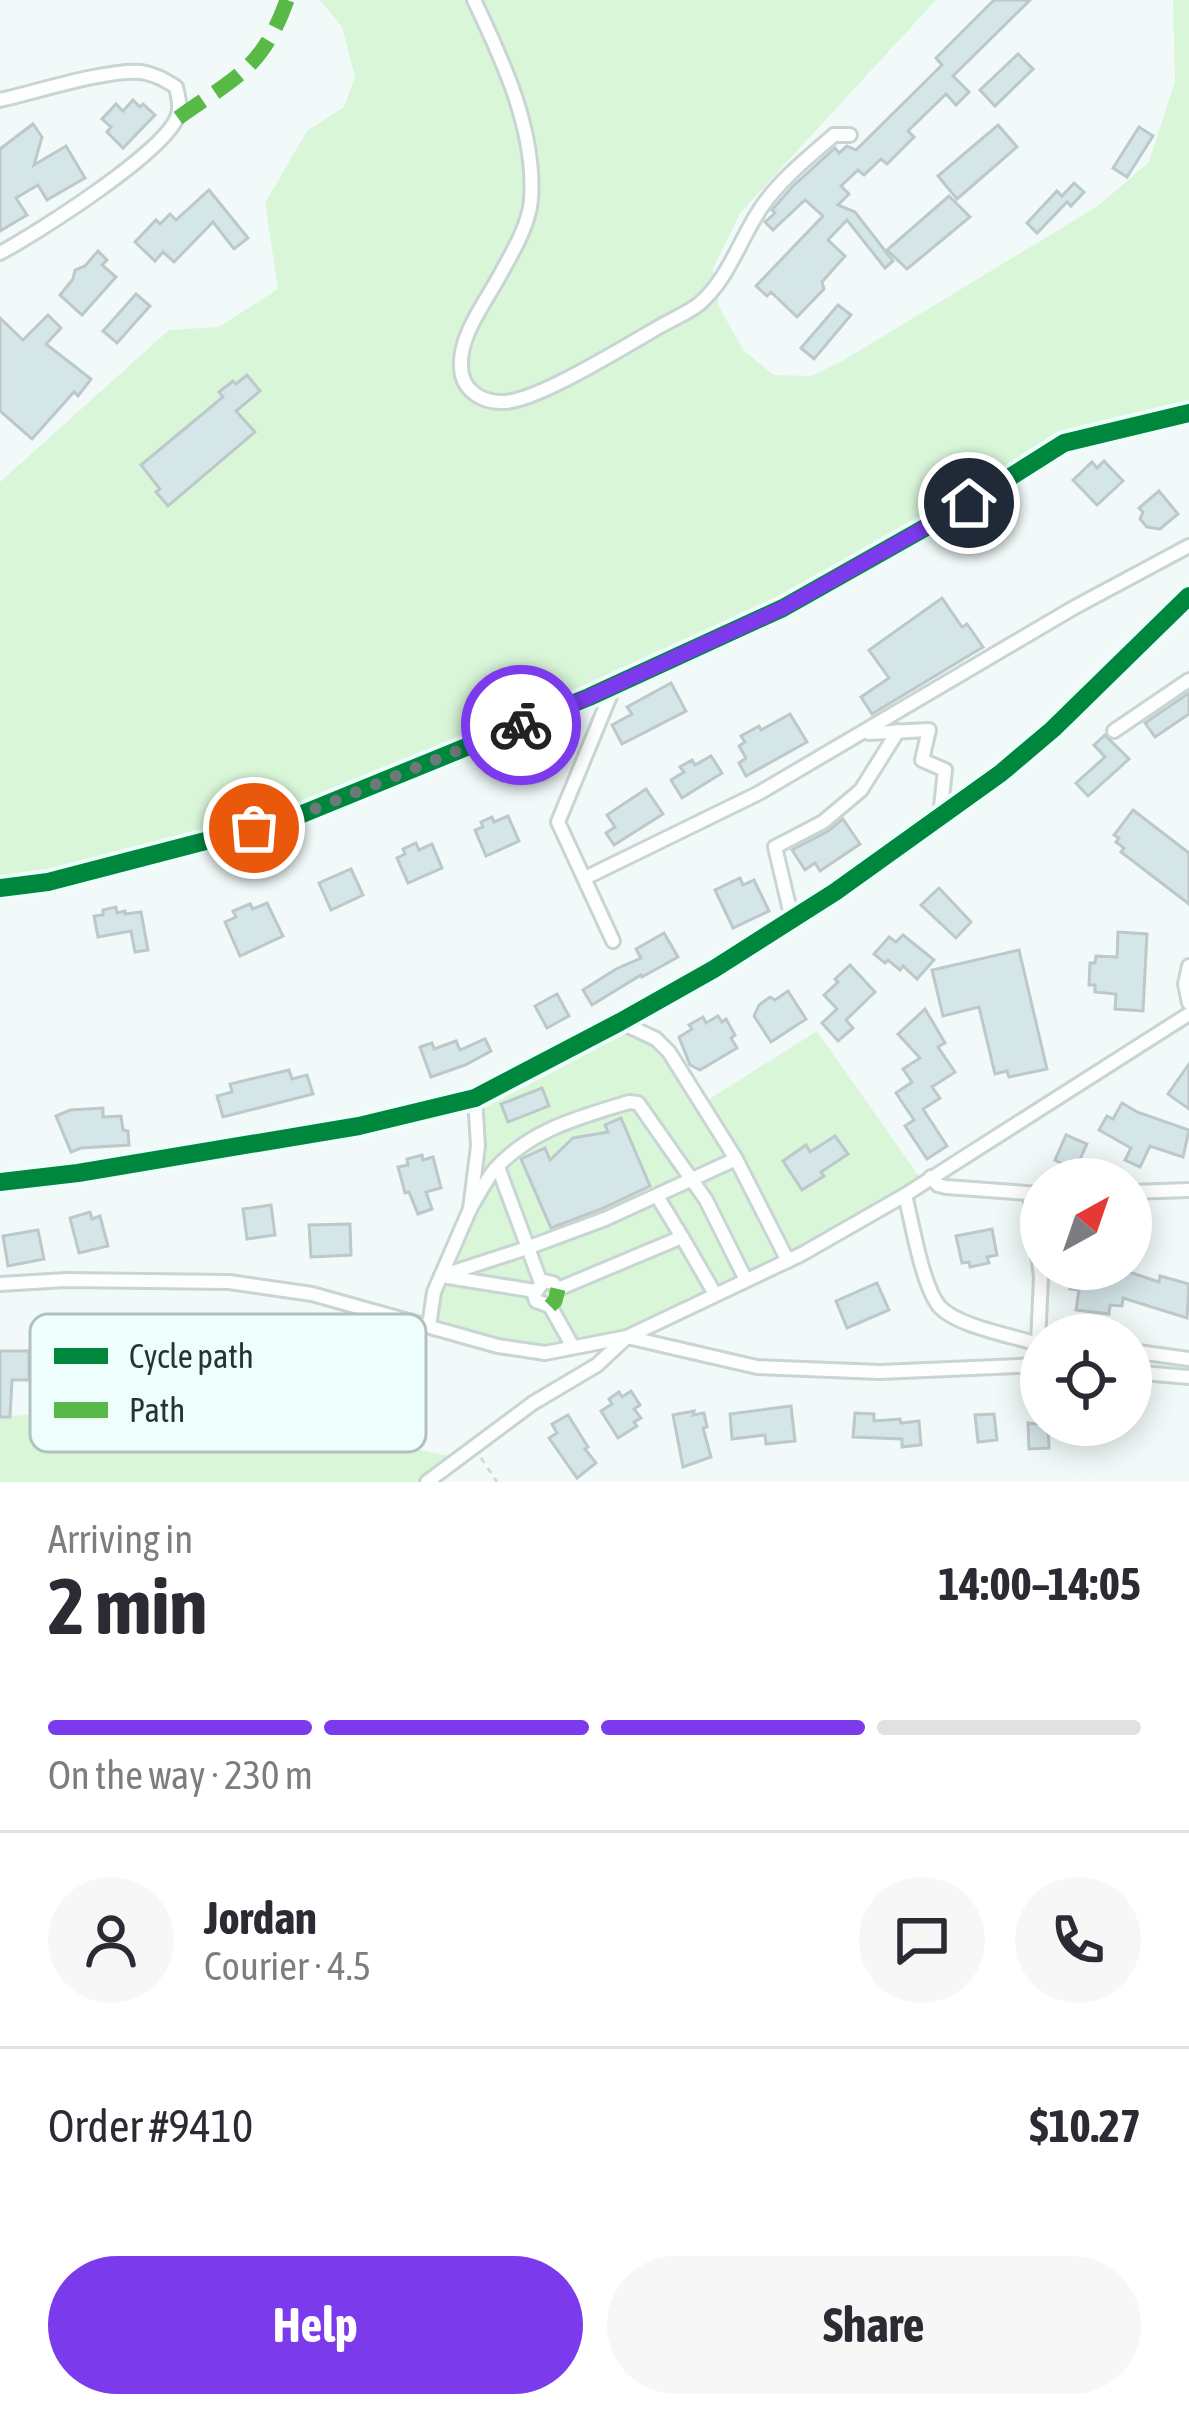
<!DOCTYPE html>
<meta charset="utf-8">
<style>
:root{--surface:#fff;--page:#f7f7f7;--text:#2b2b33;--muted:#7c7c81;--line:#e1e1e2;--accent:#7c3aed}
body{margin:0;font-family:"Asap Condensed",sans-serif;background:var(--page);color:var(--text);height:100vh;display:flex;flex-direction:column;font-size:45px;white-space:nowrap}
*{box-sizing:border-box;margin:0}
p{font-size:39px;color:var(--muted)}
.icon{flex:none;width:66px;height:66px;fill:none;stroke:currentColor;stroke-width:2;stroke-linecap:round;stroke-linejoin:round}
.map{position:relative;height:1482px;overflow:hidden}
.drawer{display:flex;flex-direction:column;background:var(--surface);flex:1}
.drawer>*{flex:none}
.needle{width:78px;rotate:40deg}
.fabs{position:absolute;left:1020px;top:1158px;display:grid;gap:24px}
.fabs a{display:grid;place-items:center;width:132px;height:132px;border-radius:50%;background:var(--surface);box-shadow:0 6px 30px #0003;font-size:60px}
.pin{position:absolute;display:grid;place-items:center;width:102px;height:102px;color:#fff;margin:-51px;border:6px solid #fff;border-radius:50%;box-shadow:0 3px 12px #0007}
.courier{position:absolute;display:grid;place-items:center;width:120px;height:120px;margin:-60px;border:9px solid #7c3aed;border-radius:50%;background:#fff;color:#222;box-shadow:0 3px 15px #0007}
.summary em{font-style:normal;font-weight:700}
.summary div{display:flex;flex-direction:column-reverse}
.summary{display:flex;align-items:center;justify-content:space-between;height:204px;padding:0 48px}
h1{font-size:78px;font-weight:700;line-height:90px}
.bar{display:grid;grid-template-columns:repeat(4,1fr);gap:18px 12px;align-content:center;height:144px;padding:0 48px}
.bar i{height:15px;border-radius:9px;background:var(--line)}
.bar .on{background:var(--accent)}
.bar p{grid-column:span 4}
.line{display:flex;align-items:center;gap:30px;padding:0 48px;border-top:3px solid var(--line)}
.line div{flex:1}
.round{display:grid;place-items:center;flex:none;width:126px;height:126px;border-radius:63px;background:var(--page)}
.button{display:flex;gap:24px;margin-top:auto;padding:24px 48px}
.button a{flex:1;height:138px;border-radius:72px;background:var(--accent);color:#fff;font-size:48px;font-weight:700;line-height:138px;text-align:center}
.button a+a{background:var(--page);color:var(--text)}
.map>svg:first-child{display:block}
</style>
<div class="map">
<svg width="1189" height="1482" viewBox="0 0 1189 1482">
<rect width="100%" height="100%" fill="#f1faf9"/>
<g fill="#d9f6d9">
<polygon points="320,0 936,0 740,213 713,269 719,307 744,351 774,375 811,376 844,360 1098,206 1149,162 1175,81 1173,0 1189,0 1189,413 1064,443 783,608 290,819 0,888 0,482 169,330 219,327 278,289 265,203 307,131 344,107 355,77 342,27"/>
<polygon points="620,1022 656,1039 703,1103 817,1031 923,1182 905,1195 627,1337 545,1356 430,1333 434,1292 470,1209 475,1098"/>
<polygon points="156,1405 342,1433 458,1458 427,1482 0,1482 0,1417"/>
</g>
<g fill="#d4e6e8" stroke="#bdc8ca" stroke-width="3">
<polygon points="994,0 1030,0 953,76 969,92 956,105 946,94 908,131 914,137 887,164 881,159 864,175 858,170 841,186 849,194 838,205 855,212 893,261 885,268 847,220 828,240 845,256 822,282 824,289 797,317 771,292 767,296 756,286 823,216 805,200 773,230 765,222 775,213 772,210 792,187 835,148 839,153 847,146 856,150 942,65 936,58"/>
<polygon points="1018,54 1033,69 995,106 980,90"/>
<polygon points="133,100 140,107 143,104 155,115 123,148 107,132 111,127 102,119 116,104 123,111"/>
<polygon points="33,124 42,137 34,165 66,146 85,178 47,200 38,185 16,198 27,215 0,231 0,149"/>
<polygon points="998,125 1017,147 957,199 938,176"/>
<polygon points="1139,127 1153,136 1127,177 1113,168"/>
<polygon points="1074,183 1084,192 1071,206 1067,202 1037,233 1027,223 1057,191 1062,196"/>
<polygon points="209,190 248,238 234,249 213,222 174,262 163,252 155,261 135,242 156,220 160,224 170,214 176,220"/>
<polygon points="949,196 970,217 907,269 887,250"/>
<polygon points="98,251 107,260 102,265 116,277 82,315 60,295 73,279 75,270 85,266"/>
<polygon points="136,294 150,306 117,343 103,331"/>
<polygon points="838,305 851,315 814,359 801,348"/>
<polygon points="48,315 61,328 46,344 91,379 78,396 74,392 32,439 0,411 0,318 23,340"/>
<polygon points="247,375 260,391 236,411 255,432 168,506 156,492 160,489 141,465 223,397 219,392 233,381 236,384"/>
<polygon points="1104,461 1123,481 1097,505 1073,480 1092,462 1097,468"/>
<polygon points="1159,491 1178,514 1160,529 1147,527 1140,519 1143,512 1139,508"/>
<polygon points="942,598 962,627 967,624 983,647 872,714 861,697 889,678 869,650"/>
<polygon points="671,683 686,711 622,744 612,725 632,714 627,707"/>
<polygon points="1189,693 1189,714 1155,737 1145,723"/>
<polygon points="790,714 807,742 746,776 739,763 746,758 739,746 745,742 741,736 759,726 761,730"/>
<polygon points="1105,735 1129,759 1088,796 1076,783 1105,757 1094,745"/>
<polygon points="711,756 722,773 682,798 671,780 684,772 680,767 692,760 695,765"/>
<polygon points="646,789 663,814 614,845 606,833 615,827 607,815"/>
<polygon points="1133,810 1189,853 1189,904 1121,852 1124,848 1116,842 1119,838 1114,835"/>
<polygon points="508,816 519,841 486,856 475,830 483,827 481,822 492,817 494,822"/>
<polygon points="843,819 860,844 820,871 815,863 805,870 792,850 828,831"/>
<polygon points="416,843 419,850 432,844 442,868 408,883 397,858 405,854 403,849"/>
<polygon points="351,869 363,895 331,910 319,883"/>
<polygon points="740,878 743,885 754,880 769,911 733,928 715,890"/>
<polygon points="939,888 971,922 956,938 921,905"/>
<polygon points="267,903 283,936 240,956 225,922 236,917 233,911 250,904 253,909"/>
<polygon points="116,907 117,913 125,911 125,914 141,912 148,950 135,952 131,931 98,937 94,916 103,915 103,910"/>
<polygon points="1118,932 1147,934 1143,1011 1115,1009 1116,994 1095,992 1095,985 1089,985 1090,963 1095,963 1096,956 1117,957"/>
<polygon points="664,933 678,957 642,977 641,975 592,1005 583,990 616,969 641,958 636,949"/>
<polygon points="903,935 934,960 917,979 903,966 900,970 888,960 885,963 874,954 889,937 896,942"/>
<polygon points="1019,950 1047,1069 1009,1077 1007,1071 995,1074 979,1007 943,1016 932,970"/>
<polygon points="850,965 875,992 846,1020 853,1028 838,1041 822,1023 837,1009 824,995 838,982 835,979"/>
<polygon points="788,991 806,1019 771,1042 754,1016 759,1005 770,997 775,1000"/>
<polygon points="557,994 569,1016 547,1028 535,1006"/>
<polygon points="925,1009 945,1043 938,1047 955,1072 932,1087 940,1098 923,1109 947,1146 927,1159 905,1126 914,1120 896,1093 912,1082 903,1069 920,1058 898,1034"/>
<polygon points="718,1016 722,1022 726,1019 735,1035 731,1038 737,1048 700,1070 690,1065 679,1037 692,1029 689,1025 703,1017 706,1023"/>
<polygon points="485,1039 491,1051 465,1065 431,1077 420,1047 432,1043 434,1049 456,1041 460,1050"/>
<polygon points="1189,1064 1189,1109 1168,1094"/>
<polygon points="289,1070 292,1079 307,1075 313,1094 223,1117 217,1096 232,1092 230,1084"/>
<polygon points="542,1088 549,1106 508,1122 501,1104"/>
<polygon points="1122,1103 1137,1112 1189,1130 1183,1157 1150,1146 1140,1167 1125,1160 1131,1148 1099,1130 1107,1116 1113,1119"/>
<polygon points="103,1108 103,1117 121,1116 123,1130 128,1131 129,1145 81,1148 71,1152 56,1116 70,1110"/>
<polygon points="621,1118 650,1186 601,1209 551,1228 521,1159 545,1148 550,1160 573,1138 608,1132 605,1125"/>
<polygon points="1066,1135 1087,1144 1075,1170 1055,1160"/>
<polygon points="835,1136 848,1154 821,1172 824,1176 802,1190 783,1161 806,1145 810,1152"/>
<polygon points="422,1155 423,1160 433,1157 441,1188 426,1192 432,1209 418,1214 409,1192 405,1193 398,1167 408,1165 407,1159"/>
<polygon points="271,1205 275,1235 247,1239 243,1209"/>
<polygon points="90,1212 92,1219 100,1216 108,1246 79,1253 70,1218"/>
<polygon points="350,1224 351,1255 311,1257 309,1225"/>
<polygon points="992,1229 997,1255 987,1257 989,1263 970,1267 969,1262 962,1263 956,1236"/>
<polygon points="38,1230 44,1259 8,1266 3,1236"/>
<polygon points="1084,1269 1126,1271 1159,1282 1160,1276 1189,1284 1187,1318 1123,1298 1122,1306 1110,1305 1109,1314 1076,1310 1079,1290 1070,1289 1072,1272 1081,1274"/>
<polygon points="877,1283 889,1310 847,1328 836,1301"/>
<polygon points="0,1351 29,1351 29,1380 12,1380 10,1417 0,1417"/>
<polygon points="631,1391 640,1405 634,1409 641,1418 634,1422 637,1426 618,1438 601,1411 612,1404 609,1399 619,1392 622,1397"/>
<polygon points="791,1406 795,1441 766,1444 765,1435 732,1439 730,1414"/>
<polygon points="694,1411 693,1415 704,1413 707,1427 703,1428 711,1457 683,1467 673,1415"/>
<polygon points="855,1413 874,1414 874,1421 900,1419 901,1423 919,1421 921,1445 902,1447 902,1439 853,1437"/>
<polygon points="994,1414 997,1440 978,1442 975,1415"/>
<polygon points="568,1415 588,1447 585,1449 596,1463 577,1478 549,1438 557,1433 552,1424"/>
<polygon points="1028,1423 1048,1425 1049,1448 1029,1449"/>
</g>
<g fill="none" stroke-linecap="round" stroke-linejoin="round">
<defs>
<g id="street">
<path d="M474,0C503,61 536,131 531,200C529,225 512,253 500,275C486,301 459,336 461,366C461,390 482,403 504,402C538,401 627,345 659,327C672,319 688,313 699,304C729,279 741,236 763,205C782,178 810,156 834,135H850"/>
<path d="M0,100C36,92 107,69 141,72C155,74 165,80 176,87C178,96 181,106 178,115C167,151 37,233 0,253"/>
<polyline points="1114,731 1189,680"/>
<polyline points="869,733 929,730 922,760 945,770 940,816"/>
<polyline points="585,878 759,793 1075,607 1189,546"/>
<polyline points="0,888 48,882 290,819 589,697 783,608 969,503 1064,443 1189,413"/>
<polyline points="792,919 775,847 823,822 861,790 898,731"/>
<polyline points="613,941 558,822 615,684"/>
<polyline points="1189,966 1185,984 1189,1003"/>
<polyline points="620,1022 656,1039 669,1052 736,1159"/>
<polyline points="498,1167 541,1283"/>
<polyline points="931,1177 938,1185 946,1187 1041,1194"/>
<polyline points="0,1182 78,1173 359,1126 475,1098 620,1022 714,969 835,892 1001,773 1053,729 1189,596"/>
<polyline points="1131,1192 1189,1190"/>
<polyline points="1030,1194 1041,1277 1038,1344 1041,1344"/>
<path d="M905,1195C912,1222 922,1285 939,1306C956,1326 1013,1336 1038,1344L1041,1350"/>
<path d="M470,1209C478,1196 485,1181 495,1169C532,1129 578,1118 629,1102L638,1103L706,1200L746,1280"/>
<polyline points="682,1237 715,1294"/>
<polyline points="441,1276 524,1249 605,1219 736,1159 788,1261"/>
<polyline points="448,1277 535,1291"/>
<polyline points="0,1284 66,1280 229,1282 312,1294 498,1346 545,1353 627,1337 757,1367 880,1372 1041,1365"/>
<polyline points="429,1326 434,1292 470,1209 478,1146 475,1098"/>
<polyline points="573,1347 550,1306 536,1301 534,1294 544,1281 553,1283 558,1289 682,1237 657,1196"/>
<polyline points="1131,1351 1189,1359"/>
<polyline points="1131,1372 1189,1377"/>
<polyline points="427,1482 533,1403 597,1365 627,1337 802,1254 905,1195 1189,1014"/>
</g>
</defs>
<use href="#street" stroke="#c8d5d3" stroke-width="18"/>
<polyline stroke="#d4d8d7" stroke-width="3" stroke-dasharray="6 6" stroke-linecap="butt" points="481,1458 497,1482"/>
<use href="#street" stroke="#fdfefe" stroke-width="12"/>
<g stroke="#58b947" stroke-width="15" stroke-dasharray="30 15" stroke-linecap="butt">
<path d="M178,118C234,78 262,70 287,0"/>
<polyline points="550,1306 555,1301 558,1289"/>
</g>
<defs>
<g id="cycleway">
<polyline points="0,888 48,882 290,819 589,697 783,608 969,503 1064,443 1189,413"/>
<polyline points="0,1182 78,1173 359,1126 475,1098 620,1022 714,969 835,892 1001,773 1053,729 1189,596"/>
</g>
</defs>
<use href="#cycleway" stroke="#edfefc" stroke-width="26"/>
<use href="#cycleway" stroke="#00873e" stroke-width="18"/>
</g>
<g fill="none" stroke-linecap="round" stroke-linejoin="round">
<polyline stroke="#6b7978" stroke-width="12" stroke-dasharray="0 21.6" points="254,828 290,819 521,725"/>
<polyline stroke="#7c3aed" stroke-width="15" points="521,725 589,697 783,608 969,503"/>
</g>
<rect x="30" y="1314" width="396" height="138" rx="18" fill="#edfefc" stroke="#b0c1bf" stroke-width="3"/>
<rect x="54" y="1348" width="54" height="16" fill="#00873e"/>
<rect x="54" y="1402" width="54" height="16" fill="#58b947"/>
<g font-size="33" fill="#233432">
<text x="129" y="1368">Cycle path</text>
<text x="129" y="1422">Path</text>
</g>
</svg>
<div class="fabs">
<a><svg class="needle" viewBox="-14 -14 28 28"><path d="M0-13l5 13h-10z" fill="#e53935"/><path d="M0 13l5-13h-10z" fill="#7c7c81"/></svg></a>
<a><svg class="icon" aria-label="locate" viewBox="0 0 24 24"><circle cx="12" cy="12" r="6"/><path d="M12 2v4M12 18v4M2 12h4M18 12h4"/></svg></a>
</div>
<div class="pin" style="left:254px;top:828px;background:#ea580c"><svg class="icon" aria-label="bag" viewBox="0 0 24 24"><path d="M5 8h14l-1 12H6zM9 8a3 3 0 0 1 6 0"/></svg></div>
<div class="pin" style="left:969px;top:503px;background:#1f2937"><svg class="icon" aria-label="home" viewBox="0 0 24 24"><path d="M3 11l9-7 9 7M6 9v11h12V9"/></svg></div>
<div class="courier" style="left:521px;top:725px"><svg class="icon" aria-label="bike" viewBox="0 0 24 24"><circle cx="6" cy="16" r="4"/><circle cx="18" cy="16" r="4"/><path d="M6 16l4-8h5l3 8M10 8l3 8H6M13 5h3"/></svg></div>
</div>
<section class="drawer">
<div class="summary"><div><h1>2 min</h1><p>Arriving in</p></div><em>14:00–14:05</em></div>
<div class="bar"><i class="on"></i><i class="on"></i><i class="on"></i><i></i><p>On the way · 230 m</p></div>
<div class="line" style="height:216px"><a class="round"><svg class="icon" aria-label="person" viewBox="0 0 24 24"><circle cx="12" cy="8" r="4"/><path d="M4 21q1-7 8-7t8 7"/></svg></a><div><b>Jordan</b><p>Courier · 4.5</p></div><a class="round"><svg class="icon" aria-label="chat" viewBox="0 0 24 24"><path d="M4 5h16v11H9l-5 4z"/></svg></a><a class="round"><svg class="icon" aria-label="phone" viewBox="0 0 24 24"><path d="M5 4h4l2 5-3 2q2 4 5 5l2-3 5 2v4C11 20 4 13 5 4z"/></svg></a></div>
<div class="line" style="height:156px"><div>Order #9410</div><b>$10.27</b></div>
<div class="button"><a>Help</a><a>Share</a></div>
</section>
